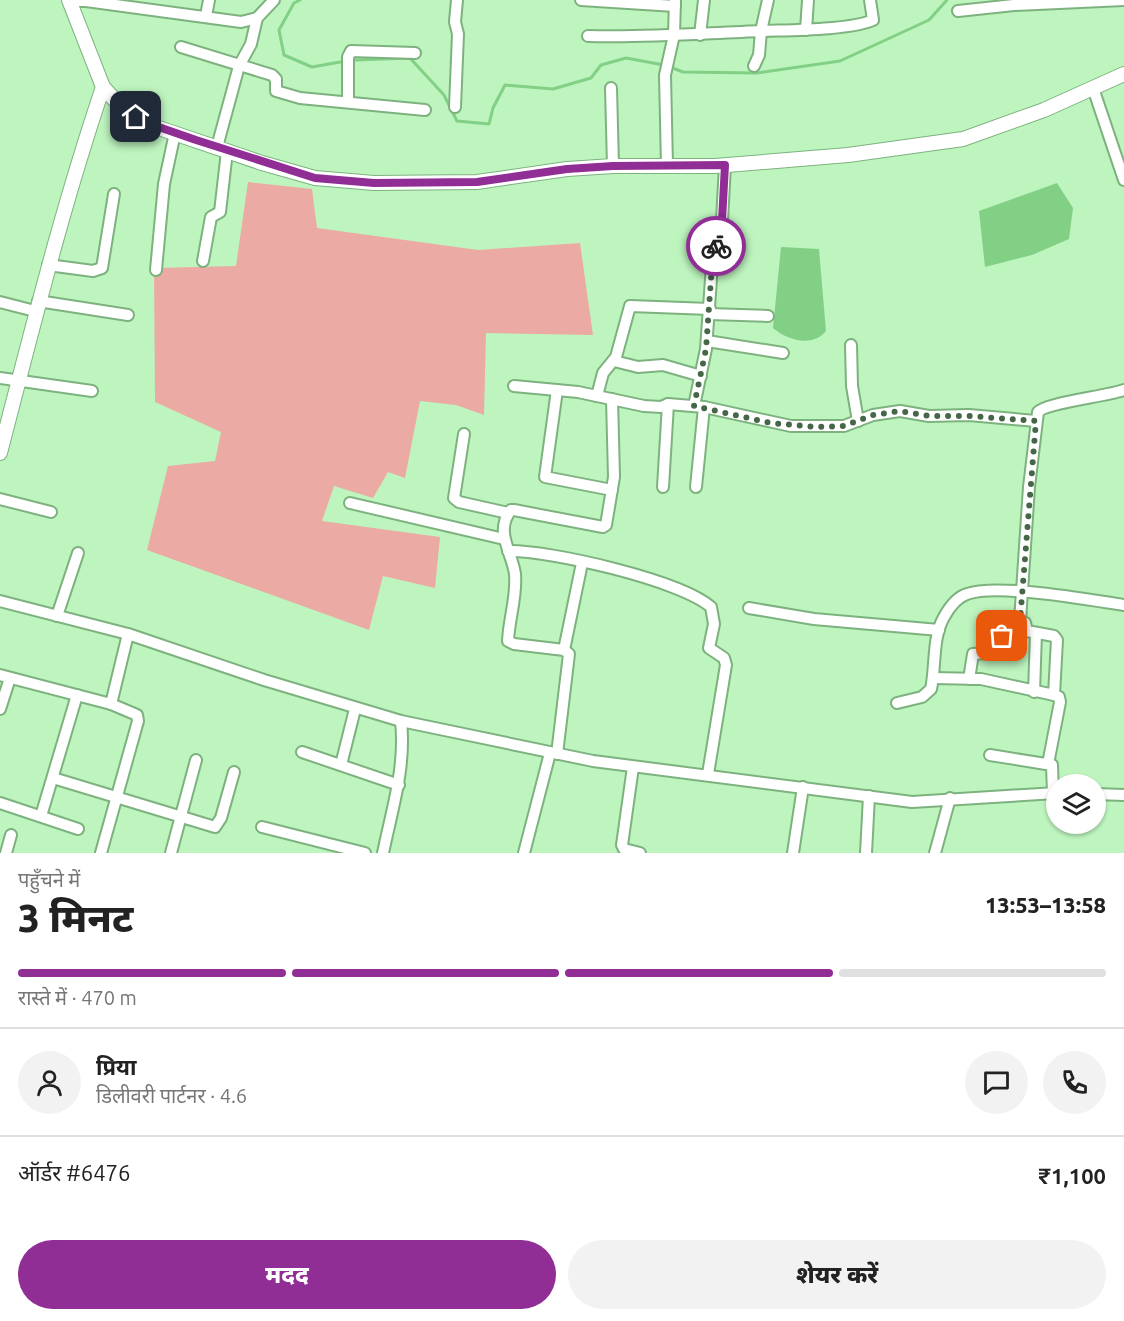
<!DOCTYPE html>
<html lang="hi">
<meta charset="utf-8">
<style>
:root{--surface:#fff;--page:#f2f2f2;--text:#222;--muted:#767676;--line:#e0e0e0;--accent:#902e96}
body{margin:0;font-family:Ubuntu,"Noto Sans Devanagari",sans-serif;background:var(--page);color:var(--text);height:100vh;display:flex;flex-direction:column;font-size:22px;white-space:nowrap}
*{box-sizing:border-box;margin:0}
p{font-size:20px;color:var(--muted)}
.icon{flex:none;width:33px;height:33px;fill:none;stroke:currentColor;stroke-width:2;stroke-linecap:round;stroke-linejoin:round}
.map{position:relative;height:853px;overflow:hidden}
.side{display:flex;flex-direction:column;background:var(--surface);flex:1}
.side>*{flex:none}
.tools{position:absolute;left:1046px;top:774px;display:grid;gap:12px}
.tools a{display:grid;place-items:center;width:60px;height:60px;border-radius:50%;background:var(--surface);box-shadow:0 2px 4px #0004;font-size:30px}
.pin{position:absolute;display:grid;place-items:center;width:51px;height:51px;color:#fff;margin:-26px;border-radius:12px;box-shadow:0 3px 9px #0006}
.courier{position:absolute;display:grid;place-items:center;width:60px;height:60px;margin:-30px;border:4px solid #902e96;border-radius:50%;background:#fff;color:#222;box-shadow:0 2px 8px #0007}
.headline em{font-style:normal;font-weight:800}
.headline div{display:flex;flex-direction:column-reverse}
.headline{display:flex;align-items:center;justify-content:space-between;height:102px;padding:0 18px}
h1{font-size:39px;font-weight:800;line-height:45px}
.bar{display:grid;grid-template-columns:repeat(4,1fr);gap:9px 6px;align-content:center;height:72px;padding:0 18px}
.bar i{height:8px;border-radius:4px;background:var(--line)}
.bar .on{background:var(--accent)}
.bar p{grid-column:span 4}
.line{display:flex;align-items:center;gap:15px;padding:0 18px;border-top:2px solid var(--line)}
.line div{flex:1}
.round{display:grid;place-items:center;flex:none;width:63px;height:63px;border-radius:32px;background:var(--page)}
.action{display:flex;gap:12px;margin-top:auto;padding:12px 18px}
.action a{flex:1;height:69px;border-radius:36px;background:var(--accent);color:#fff;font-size:24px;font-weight:800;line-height:69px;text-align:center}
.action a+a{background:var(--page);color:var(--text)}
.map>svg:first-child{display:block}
</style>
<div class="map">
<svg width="1124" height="853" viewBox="0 0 1124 853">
<rect width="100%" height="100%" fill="#bef5bf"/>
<polygon fill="#ecaaa4" points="248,182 312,189 317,228 478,250 580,243 593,335 486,333 484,415 456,405 420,401 405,478 388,472 373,498 334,486 322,521 440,537 435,588 383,576 369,630 147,550 168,466 215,461 221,432 155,402 154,268 236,266"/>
<g fill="#81d085">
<polygon points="1057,183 1073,208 1069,239 1032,255 985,267 979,211"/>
<path d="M781,247L819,249L826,331C812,348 787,340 773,328Z"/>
</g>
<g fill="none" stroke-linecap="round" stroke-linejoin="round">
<g stroke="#81d085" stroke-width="3">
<polyline points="300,0 294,3 279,30 284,55 312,67 340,62"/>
<polyline points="356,60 410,58 444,95 457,121 489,124 493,108 505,85 553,89 591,78 601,65 626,58 664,65"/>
<polyline points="670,67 683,72 757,73 840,61 929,20 947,0"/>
</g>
<defs>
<g id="minor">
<polyline points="581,0 675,6"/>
<polyline points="70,1 86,1 241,22 257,18 274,0"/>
<polyline points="958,11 1014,5 1124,0"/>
<polyline points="206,16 209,0"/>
<polyline points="806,30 808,0"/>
<polyline points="700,35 704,0"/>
<path d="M588,36C647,38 705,33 763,31C790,30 851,30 873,20L870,0"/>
<polyline points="181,47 272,75 276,79 276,91 300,98 425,110"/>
<polyline points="754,66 759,55 761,31 768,0"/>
<polyline points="611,88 613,166"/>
<polyline points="1093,88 1124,180"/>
<polyline points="348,102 348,57 351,51 415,53"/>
<polyline points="455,107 458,34 455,22 457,0"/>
<polyline points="217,147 239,66 251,44 257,18"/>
<polyline points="667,166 665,75 674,35 675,0"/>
<polyline points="203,261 211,217 220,212 227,151"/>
<polyline points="48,265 93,271 102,268 114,194"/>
<polyline points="156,270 164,184 175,133"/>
<polyline points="38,301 128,315"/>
<polyline points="0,302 35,311"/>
<polyline points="709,314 768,316"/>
<polyline points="707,341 783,353"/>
<polyline points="851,345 852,386 858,421"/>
<polyline points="614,361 638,367 663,365 701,376"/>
<polyline points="0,378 92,391"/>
<polyline points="514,386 578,392 644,406 661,407 668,404 704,407 791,426 844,426 873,415 900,411 929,416 969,415 1036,421"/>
<polyline points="557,390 545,477 612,490"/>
<polyline points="597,396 603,373 616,357 630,306 710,309"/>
<polyline points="694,406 706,349 713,251 721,239 725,165"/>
<polyline points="464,434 454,498 459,502 508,513"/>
<polyline points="663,487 668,404"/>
<polyline points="696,487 704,407"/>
<polyline points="0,499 51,512"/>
<polyline points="350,503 504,539"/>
<path d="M508,551C549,550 680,580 711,607L714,624L709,648L724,658L726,665L708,774"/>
<polyline points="0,601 128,634 264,680 401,721 593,761 912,802 1056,793"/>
<polyline points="749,608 814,619 939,630"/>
<polyline points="57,616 78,553"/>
<path d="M1020,621L1029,487L1038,412C1045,403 1108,396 1124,390"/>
<polyline points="564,650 582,563"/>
<polyline points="0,675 111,704 137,715 138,721 101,853"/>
<polyline points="933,678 981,679 1054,695 1057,640 1054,636 1027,631 1025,623 1003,621 1001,652 973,654 969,679"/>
<polyline points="1034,692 1036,633"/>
<path d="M897,703L922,697L931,689C936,666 932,638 944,617C949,608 957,597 967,594C997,583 1090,600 1124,605"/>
<polyline points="111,704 128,634"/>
<polyline points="0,709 10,678"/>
<polyline points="302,752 399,785"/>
<path d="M557,754L569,654L564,650L514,644L508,641C509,618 517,597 515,574C512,552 494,531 511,510H514L603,527L606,525L614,477L612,399"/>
<polyline points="990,755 1052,765 1053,793"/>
<polyline points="1048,764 1060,702 1059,697 1054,695"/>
<polyline points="341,765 355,709"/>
<polyline points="633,767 622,845 624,849 640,853"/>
<polyline points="53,778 215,827 221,818 234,772"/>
<polyline points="1095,794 1124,795"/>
<polyline points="0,803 78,829"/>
<polyline points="41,816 77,695"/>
<polyline points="262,827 365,853"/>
<polyline points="6,853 11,835"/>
<polyline points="171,853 196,760"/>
<path d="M383,853C392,809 406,767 401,721"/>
<polyline points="524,853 550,753"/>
<polyline points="793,853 803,787"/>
<polyline points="866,853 869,796"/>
<polyline points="935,853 950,798"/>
</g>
<g id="tertiary">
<polyline points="69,0 103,87 123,109 150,125 262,163 315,178 374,183 477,182 567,169 613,166 715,166 848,155 963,139 1044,110 1124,74"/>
<path d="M0,453C32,330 62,208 103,87"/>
</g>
</defs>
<use href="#minor" stroke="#7db27f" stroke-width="14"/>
<use href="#tertiary" stroke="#7db27f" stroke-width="16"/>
<use href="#minor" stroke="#fff" stroke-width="10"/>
<use href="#tertiary" stroke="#fff" stroke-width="14"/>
</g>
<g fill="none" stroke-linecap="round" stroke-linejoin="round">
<polyline stroke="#466747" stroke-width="6" stroke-dasharray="0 10.8" points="716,246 713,251 706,349 694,406 771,423 816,427 844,426 873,415 900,411 929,416 969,416 1036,421 1020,621 1003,621 1002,636"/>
<polyline stroke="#902e96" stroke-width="8" points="136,117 150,124 196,140 315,178 374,183 477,182 567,169 613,166 725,165 721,239 716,246"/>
</g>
</svg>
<div class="tools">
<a><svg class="icon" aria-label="layers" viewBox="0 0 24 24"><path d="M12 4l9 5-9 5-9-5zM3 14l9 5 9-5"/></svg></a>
</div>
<div class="pin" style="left:1002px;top:636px;background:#ea580c"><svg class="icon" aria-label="bag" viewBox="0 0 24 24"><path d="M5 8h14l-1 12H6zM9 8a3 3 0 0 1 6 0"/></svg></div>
<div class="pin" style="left:136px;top:117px;background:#1f2937"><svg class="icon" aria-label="home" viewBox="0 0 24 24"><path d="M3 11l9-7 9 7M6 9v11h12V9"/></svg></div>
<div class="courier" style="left:716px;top:246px"><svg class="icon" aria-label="bike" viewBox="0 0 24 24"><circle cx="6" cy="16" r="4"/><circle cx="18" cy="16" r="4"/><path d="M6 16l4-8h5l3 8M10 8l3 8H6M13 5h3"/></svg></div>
</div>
<section class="side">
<div class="headline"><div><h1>3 मिनट</h1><p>पहुँचने में</p></div><em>13:53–13:58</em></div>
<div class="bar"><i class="on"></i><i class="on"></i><i class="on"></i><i></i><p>रास्ते में · 470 m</p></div>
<div class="line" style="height:108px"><a class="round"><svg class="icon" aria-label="person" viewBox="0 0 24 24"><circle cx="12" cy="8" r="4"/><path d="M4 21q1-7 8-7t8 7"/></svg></a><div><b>प्रिया</b><p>डिलीवरी पार्टनर · 4.6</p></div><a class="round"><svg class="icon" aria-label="chat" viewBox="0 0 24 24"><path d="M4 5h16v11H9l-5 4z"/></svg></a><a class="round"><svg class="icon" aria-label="phone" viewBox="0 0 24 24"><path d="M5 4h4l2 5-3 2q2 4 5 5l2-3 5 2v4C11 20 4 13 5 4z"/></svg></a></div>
<div class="line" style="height:78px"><div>ऑर्डर #6476</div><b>₹1,100</b></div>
<div class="action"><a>मदद</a><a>शेयर करें</a></div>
</section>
